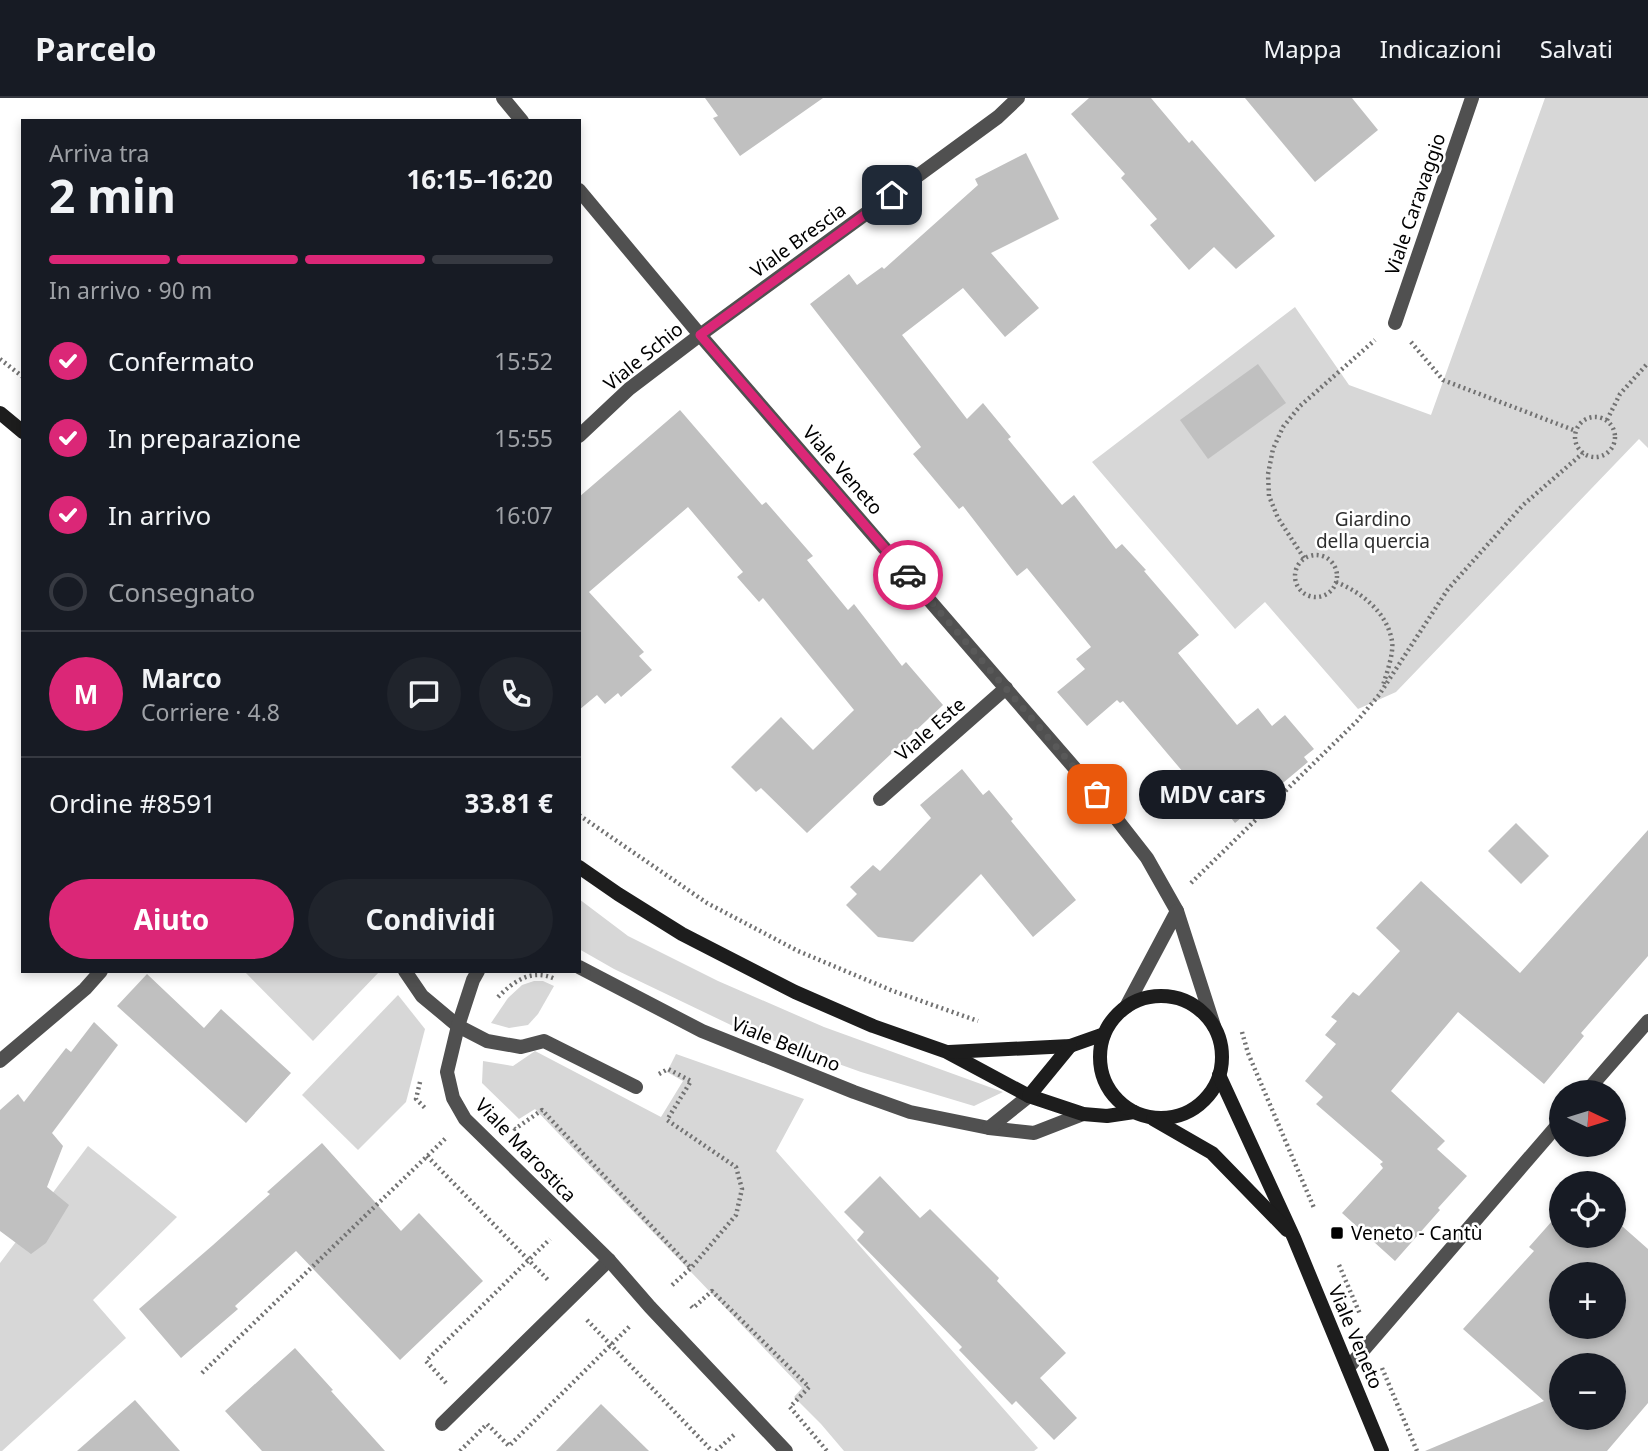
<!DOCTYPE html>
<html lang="it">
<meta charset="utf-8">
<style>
:root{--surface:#171b24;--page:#20242c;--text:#f1f3f6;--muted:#9ea1a6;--line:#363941;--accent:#db2777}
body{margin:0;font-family:"Noto Sans",sans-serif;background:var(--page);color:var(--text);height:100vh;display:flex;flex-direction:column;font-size:26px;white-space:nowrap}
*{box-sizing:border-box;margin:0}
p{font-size:23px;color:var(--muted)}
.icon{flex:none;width:38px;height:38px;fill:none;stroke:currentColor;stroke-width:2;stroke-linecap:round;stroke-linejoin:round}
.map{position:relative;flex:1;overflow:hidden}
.details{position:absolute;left:21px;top:21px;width:560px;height:854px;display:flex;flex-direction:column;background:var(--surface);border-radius:0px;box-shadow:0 4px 10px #0003}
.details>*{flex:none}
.needle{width:46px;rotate:94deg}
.fabs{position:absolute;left:1549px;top:982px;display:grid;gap:14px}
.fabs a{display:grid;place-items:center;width:77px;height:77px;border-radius:50%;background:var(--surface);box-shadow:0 4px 10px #0003;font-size:35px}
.pin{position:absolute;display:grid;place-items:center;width:60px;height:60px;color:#fff;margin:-30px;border-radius:14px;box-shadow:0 4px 10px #0006}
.courier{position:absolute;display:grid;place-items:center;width:70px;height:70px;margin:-35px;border:5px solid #db2777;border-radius:50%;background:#fff;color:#222;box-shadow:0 2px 9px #0007}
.bubble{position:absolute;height:49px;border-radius:24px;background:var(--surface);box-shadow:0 4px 10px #0003;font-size:23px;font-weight:700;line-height:49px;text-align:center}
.summary em{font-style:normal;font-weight:700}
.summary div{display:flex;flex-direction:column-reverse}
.summary{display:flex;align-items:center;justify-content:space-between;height:119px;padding:0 28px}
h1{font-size:46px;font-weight:700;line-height:52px}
.bar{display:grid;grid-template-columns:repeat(4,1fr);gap:10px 7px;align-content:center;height:84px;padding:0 28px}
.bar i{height:9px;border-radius:5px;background:var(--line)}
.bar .current{background:var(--accent)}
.bar p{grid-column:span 4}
.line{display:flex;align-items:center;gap:18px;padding:0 28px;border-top:2px solid var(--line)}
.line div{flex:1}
.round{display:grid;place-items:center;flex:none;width:74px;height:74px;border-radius:37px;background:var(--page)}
ol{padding:0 28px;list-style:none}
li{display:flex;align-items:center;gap:21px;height:77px}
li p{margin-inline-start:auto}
li .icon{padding:7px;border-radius:50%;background:var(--accent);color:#fff;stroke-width:4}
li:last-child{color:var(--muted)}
li i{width:38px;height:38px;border:4px solid var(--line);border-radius:50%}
.primary-button{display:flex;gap:14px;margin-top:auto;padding:14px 28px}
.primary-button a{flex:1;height:80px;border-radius:42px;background:var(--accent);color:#fff;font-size:28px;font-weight:700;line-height:80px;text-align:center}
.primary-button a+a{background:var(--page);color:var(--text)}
header{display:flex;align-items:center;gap:42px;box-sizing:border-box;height:98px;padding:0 35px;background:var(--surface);border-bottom:2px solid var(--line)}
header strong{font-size:33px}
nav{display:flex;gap:38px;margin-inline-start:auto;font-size:24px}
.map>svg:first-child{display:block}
</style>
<header>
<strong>Parcelo</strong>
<nav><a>Mappa</a><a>Indicazioni</a><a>Salvati</a></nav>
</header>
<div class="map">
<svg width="1648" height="1353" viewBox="0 0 1648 1353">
<rect width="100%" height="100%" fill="#fff"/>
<g fill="#d7d7d7">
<polygon points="1545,0 1648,0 1648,350 1639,341 1396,594 1358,611 1265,504 1235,531 1092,364 1295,209 1349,287 1431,317"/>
<polygon points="579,801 628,838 718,883 824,929 1003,994 974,1008 861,974 733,928 614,871 579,851"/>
<polygon points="244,873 380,873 313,943"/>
<polygon points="534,883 543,883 554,888 538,916 528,927 509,930 491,925 508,900 522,887"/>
<polygon points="398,897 425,931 406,1004 358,1052 302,997"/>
<polygon points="535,953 661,1019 683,983 667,974 676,956 804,1001 776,1053 1038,1350 1034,1353 844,1353 821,1326 794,1299 802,1290 535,1011 519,1021 482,985 483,963 513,968"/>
<polygon points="88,1048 177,1119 93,1202 126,1240 2,1353 0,1353 0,1165"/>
</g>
<g fill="#c0c0c0" fill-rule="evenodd">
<polygon points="705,0 823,0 740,58 713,20 718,18"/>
<polygon points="1089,0 1151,0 1189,45 1192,42 1275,138 1236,171 1214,149 1189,172 1150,127 1157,121 1121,80 1125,76 1071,16"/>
<polygon points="1245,0 1352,0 1378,32 1315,84"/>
<polygon points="1026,55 1059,121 991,155 1039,210 1005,239 963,190 902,237 967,321 983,305 1011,339 1008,341 1062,407 1074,397 1116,451 1122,446 1146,472 1144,473 1199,537 1178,555 1237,627 1258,610 1272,628 1285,617 1314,651 1304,659 1308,664 1235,725 1201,682 1194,687 1123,603 1120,605 1117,602 1087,628 1057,594 1085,571 1076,561 1091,549 1027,470 1017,478 963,408 959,411 913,356 921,349 810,206 849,176 857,187 882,169 884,171 978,87 975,81"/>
<polygon points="1258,266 1286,305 1208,361 1180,322"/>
<polygon points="680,312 762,407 766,404 813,458 807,462 848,512 854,506 902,568 906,564 943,607 807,735 761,690 756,694 731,669 781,619 813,652 854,612 763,500 759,504 737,479 743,474 688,409 589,494 644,554 639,558 652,572 621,599 618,595 605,606 597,597 579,612 579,399"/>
<polygon points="962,671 983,697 989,692 1013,721 1011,723 1076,802 1033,839 981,776 913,844 878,839 846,807 857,796 850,789 873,767 880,773 931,720 920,707"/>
<polygon points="1516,725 1549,758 1521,786 1488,753"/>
<polygon points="1648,732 1648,858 1581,935 1584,938 1544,986 1458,914 1391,993 1445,1043 1437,1051 1467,1078 1438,1110 1440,1112 1395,1163 1342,1115 1383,1070 1380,1066 1383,1064 1316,1006 1323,999 1305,983 1336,946 1325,937 1337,923 1331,919 1353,894 1359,898 1400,853 1376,830 1421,783 1520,875"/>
<polygon points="147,876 204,930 221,911 291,975 246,1025 117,908"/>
<polygon points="94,924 118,947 52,1035 63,1048 47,1089 69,1107 46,1145 31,1156 0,1133 0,1012 18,996 24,1004 66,950 71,954"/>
<polygon points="322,1045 401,1133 419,1115 483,1183 400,1262 296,1153 235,1208 238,1211 181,1260 139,1211 213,1147 270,1096 267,1094"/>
<polygon points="880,1078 920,1120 930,1111 999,1180 997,1183 1066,1255 1040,1280 1077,1320 1054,1342 1016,1303 1012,1307 959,1252 962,1249 857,1142 864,1134 844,1114"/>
<path d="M1561,1113V1138H1614V1121L1648,1151V1305L1607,1353H1425L1544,1303L1463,1231L1534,1153L1529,1149ZM1561,1176H1614V1228H1561ZM1561,1267H1614V1320H1561Z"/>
<polygon points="295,1250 333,1292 331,1293 385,1353 262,1353 225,1313"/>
<polygon points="135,1302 180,1353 77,1353"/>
<polygon points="601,1306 649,1353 556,1353"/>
</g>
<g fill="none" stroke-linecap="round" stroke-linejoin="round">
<g stroke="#727272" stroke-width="4.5" stroke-dasharray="2 3.5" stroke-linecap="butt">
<polyline points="1411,244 1443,282 1576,333"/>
<polyline points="0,261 23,279"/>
<circle cx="1595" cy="339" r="20"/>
<polyline points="1607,322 1620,296 1648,265"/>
<circle cx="1316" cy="478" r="21"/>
<polyline points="1304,460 1278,420 1269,398 1268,376 1273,351 1283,329 1300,308 1375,242"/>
<path d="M1336,484C1361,494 1387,514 1392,543C1394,554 1387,575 1383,587"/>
<polyline points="579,717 707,805 798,853 893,893 978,923"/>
<polyline points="1191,785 1357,623 1379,597 1448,491 1523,407 1583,355"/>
<path d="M498,899C514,883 532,870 555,881"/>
<polyline points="1242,934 1248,955 1314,1110"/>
<polyline points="659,976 668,971 691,983 667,1022 736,1069 742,1091 736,1117 691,1170 670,1189"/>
<polyline points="420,984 416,1001 425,1010"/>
<polyline points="514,1030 515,1031 542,1012 691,1170"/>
<polyline points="427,1058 549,1183"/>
<polyline points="1339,1167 1360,1216"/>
<polyline points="691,1208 693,1210 712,1193 809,1289 791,1308"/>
<polyline points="587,1222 712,1353"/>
<polyline points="1382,1270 1417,1353"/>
<polyline points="202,1275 447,1039"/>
<polyline points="446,1285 426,1263 550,1141"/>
<polyline points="790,1309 827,1353"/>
<polyline points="460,1353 487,1326 509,1348 631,1227"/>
<polyline points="716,1353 735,1336"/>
</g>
<g stroke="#505050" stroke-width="14">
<polyline points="405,873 422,898 458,928 487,943 521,949 544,943 636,989"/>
<polyline points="442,1326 609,1162"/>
</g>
<g stroke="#505050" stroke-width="14">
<polyline points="503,0 522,23"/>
<polyline points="579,92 700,237 1097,696 1147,760 1177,813"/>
<polyline points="1395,225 1472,0"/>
<polyline points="579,338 629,291 700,237 998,19 1018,0"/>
<polyline points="880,701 1006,590"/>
<polyline points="579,869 702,933 854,994 910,1014 989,1030 1034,1035 1083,1016"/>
<polyline points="478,873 473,882 458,928 447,974 453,1000 465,1021 609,1162 650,1209 786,1353"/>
<polyline points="1126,909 1177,813 1214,928"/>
<polyline points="0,963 85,891 101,873"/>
<polyline points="1586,994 1648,923"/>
<polyline points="989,1030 1029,998"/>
<polyline points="1348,1270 1561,1023"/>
</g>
<g stroke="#1d1d1d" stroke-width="14">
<polyline points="0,315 23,334"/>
<polyline points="579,769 618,796 682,836 795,894 873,928 947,954 1029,998 1083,1016 1107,1018 1134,1014"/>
<circle cx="1161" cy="959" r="61"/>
<polyline points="949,954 1070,948 1104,936"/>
<polyline points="1219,977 1294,1140 1382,1353"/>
<polyline points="1029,998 1070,948"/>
<polyline points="1153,1021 1212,1055 1287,1132"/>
</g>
</g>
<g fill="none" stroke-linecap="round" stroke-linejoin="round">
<polyline stroke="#595959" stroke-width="7" stroke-dasharray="0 12.6" points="908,477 1097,696"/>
<polyline stroke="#db2777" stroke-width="9" points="892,97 700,237 908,477"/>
</g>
<rect fill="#000" stroke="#fff" stroke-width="2.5" x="1330" y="1128" width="14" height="14" rx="3.5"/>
<g text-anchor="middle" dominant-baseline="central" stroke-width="5" stroke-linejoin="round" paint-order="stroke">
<g font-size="19" fill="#000" stroke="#fff">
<text transform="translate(1415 106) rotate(-71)">Viale Caravaggio</text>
<text transform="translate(798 142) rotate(-36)">Viale Brescia</text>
<text transform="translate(643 258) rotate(-39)">Viale Schio</text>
<text transform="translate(843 372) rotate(49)">Viale Veneto</text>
<text transform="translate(930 631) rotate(-41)">Viale Este</text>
<text transform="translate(786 946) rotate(22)">Viale Belluno</text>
<text transform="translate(526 1052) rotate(46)">Viale Marostica</text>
<text transform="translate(1356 1239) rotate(67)">Viale Veneto</text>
</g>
<g font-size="19" fill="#2e2e2e" stroke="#fff">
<text x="1373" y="421">Giardino<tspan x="1373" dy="22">della quercia</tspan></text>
</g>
<g font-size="19" fill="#000" stroke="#fff" text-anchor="start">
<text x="1351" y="1135">Veneto - Cantù</text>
</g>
</g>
</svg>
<div class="fabs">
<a><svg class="needle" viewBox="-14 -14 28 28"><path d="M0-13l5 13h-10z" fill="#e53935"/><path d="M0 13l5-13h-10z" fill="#9ea1a6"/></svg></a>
<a><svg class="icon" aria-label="locate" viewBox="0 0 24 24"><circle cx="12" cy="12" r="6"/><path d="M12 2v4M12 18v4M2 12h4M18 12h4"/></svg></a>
<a>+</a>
<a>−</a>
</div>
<div class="pin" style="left:1097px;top:696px;background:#ea580c"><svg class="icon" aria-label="bag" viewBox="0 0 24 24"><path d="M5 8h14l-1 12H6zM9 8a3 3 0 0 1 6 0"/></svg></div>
<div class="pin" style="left:892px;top:97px;background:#1f2937"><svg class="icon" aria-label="home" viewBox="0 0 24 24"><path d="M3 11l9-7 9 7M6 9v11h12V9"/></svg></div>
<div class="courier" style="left:908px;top:477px"><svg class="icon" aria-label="car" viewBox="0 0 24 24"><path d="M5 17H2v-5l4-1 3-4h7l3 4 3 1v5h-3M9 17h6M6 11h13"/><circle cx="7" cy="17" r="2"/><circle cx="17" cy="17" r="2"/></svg></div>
<div class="bubble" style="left:1139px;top:672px;width:147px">MDV cars</div>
<section class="details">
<div class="summary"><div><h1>2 min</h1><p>Arriva tra</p></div><em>16:15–16:20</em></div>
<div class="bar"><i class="current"></i><i class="current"></i><i class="current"></i><i></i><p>In arrivo · 90 m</p></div>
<ol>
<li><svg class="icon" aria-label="check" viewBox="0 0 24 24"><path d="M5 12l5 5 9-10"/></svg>Confermato<p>15:52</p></li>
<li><svg class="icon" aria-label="check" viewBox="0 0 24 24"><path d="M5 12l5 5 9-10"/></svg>In preparazione<p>15:55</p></li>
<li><svg class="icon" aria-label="check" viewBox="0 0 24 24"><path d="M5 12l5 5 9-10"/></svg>In arrivo<p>16:07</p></li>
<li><i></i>Consegnato</li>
</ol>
<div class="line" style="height:126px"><b class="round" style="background:var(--accent);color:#fff">M</b><div><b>Marco</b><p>Corriere · 4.8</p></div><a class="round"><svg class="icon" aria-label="chat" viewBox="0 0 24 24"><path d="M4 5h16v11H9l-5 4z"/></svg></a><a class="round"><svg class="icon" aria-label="phone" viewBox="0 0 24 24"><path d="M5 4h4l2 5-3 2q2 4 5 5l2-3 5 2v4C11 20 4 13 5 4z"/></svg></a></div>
<div class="line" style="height:91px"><div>Ordine #8591</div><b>33.81 €</b></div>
<div class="primary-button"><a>Aiuto</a><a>Condividi</a></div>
</section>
</div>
